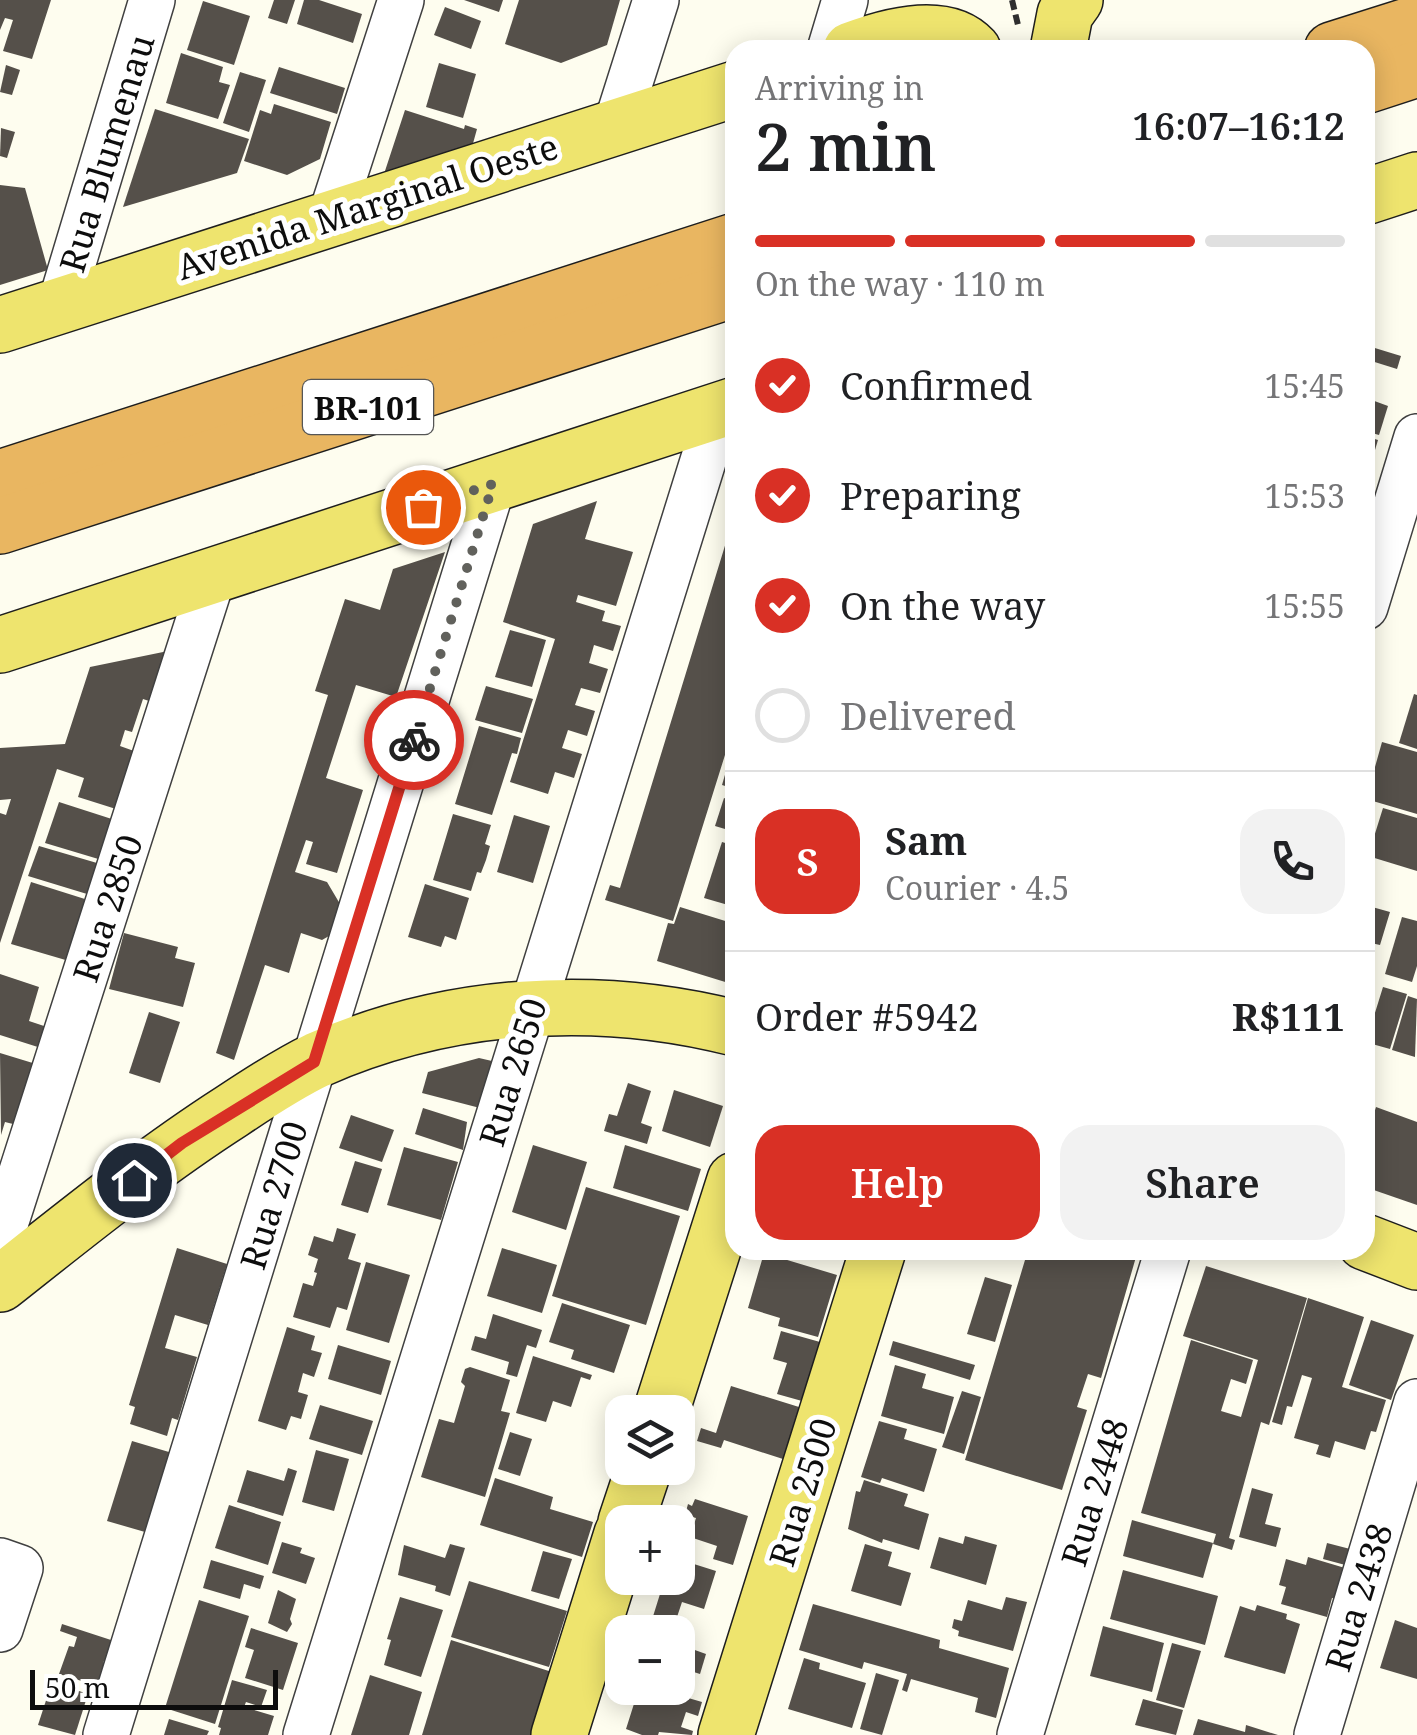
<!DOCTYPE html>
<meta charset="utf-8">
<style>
:root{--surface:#fff;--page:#f2f2f2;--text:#202124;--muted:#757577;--line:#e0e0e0;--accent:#d93025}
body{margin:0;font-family:"Noto Serif",serif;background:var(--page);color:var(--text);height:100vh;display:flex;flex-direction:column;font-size:38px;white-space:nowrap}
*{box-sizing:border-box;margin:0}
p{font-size:32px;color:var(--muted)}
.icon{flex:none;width:55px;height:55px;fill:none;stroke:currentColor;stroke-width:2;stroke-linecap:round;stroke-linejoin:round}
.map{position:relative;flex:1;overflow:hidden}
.drawer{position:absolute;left:725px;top:40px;width:650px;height:1220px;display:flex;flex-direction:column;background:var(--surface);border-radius:30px;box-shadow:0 5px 25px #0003}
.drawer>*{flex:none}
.controls{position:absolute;left:605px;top:1395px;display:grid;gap:20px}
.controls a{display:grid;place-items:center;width:90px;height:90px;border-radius:20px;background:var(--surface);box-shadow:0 5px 25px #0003;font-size:50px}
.scale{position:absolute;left:30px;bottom:25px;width:248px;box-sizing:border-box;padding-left:10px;border:5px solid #0d0d0d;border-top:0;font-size:28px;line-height:35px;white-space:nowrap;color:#0d0d0d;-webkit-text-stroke:8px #fff;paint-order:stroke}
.pin{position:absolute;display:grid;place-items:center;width:85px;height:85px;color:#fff;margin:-42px;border:5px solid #fff;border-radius:50%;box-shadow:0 2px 10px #0007}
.courier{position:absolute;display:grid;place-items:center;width:100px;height:100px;margin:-50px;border:8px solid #d93025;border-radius:50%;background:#fff;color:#222;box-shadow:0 2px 12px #0007}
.overview em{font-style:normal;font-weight:600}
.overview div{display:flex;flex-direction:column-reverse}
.overview{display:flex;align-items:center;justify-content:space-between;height:170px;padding:0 30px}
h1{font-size:65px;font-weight:600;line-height:75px}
.bar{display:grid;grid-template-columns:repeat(4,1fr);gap:15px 10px;align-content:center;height:120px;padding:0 30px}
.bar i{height:12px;border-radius:8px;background:var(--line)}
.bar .on{background:var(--accent)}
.bar p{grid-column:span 4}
.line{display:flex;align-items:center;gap:25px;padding:0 30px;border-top:2px solid var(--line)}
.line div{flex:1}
.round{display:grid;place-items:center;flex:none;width:105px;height:105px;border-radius:30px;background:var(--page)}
ol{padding:0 30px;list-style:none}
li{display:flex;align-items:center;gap:30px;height:110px}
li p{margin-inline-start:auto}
li .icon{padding:10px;border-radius:50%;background:var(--accent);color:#fff;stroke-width:4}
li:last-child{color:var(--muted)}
li i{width:55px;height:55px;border:5px solid var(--line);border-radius:50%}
.button{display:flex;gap:20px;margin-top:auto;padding:20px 30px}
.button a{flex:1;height:115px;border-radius:30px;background:var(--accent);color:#fff;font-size:40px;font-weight:600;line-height:115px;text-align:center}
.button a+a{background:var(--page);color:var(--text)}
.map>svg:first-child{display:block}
</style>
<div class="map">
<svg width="1417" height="1735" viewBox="0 0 1417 1735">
<rect width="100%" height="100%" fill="#fefdef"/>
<g fill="#55504a">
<polygon points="0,0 51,0 32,59 3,51 13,20 5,18 0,30"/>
<polygon points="274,0 295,0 287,24 268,18"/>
<polygon points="304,0 319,0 362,14 353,43 297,24"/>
<polygon points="464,0 503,0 499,12"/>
<polygon points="519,0 620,0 607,45 561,63 505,44"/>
<polygon points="203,1 250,16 234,65 187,50"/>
<polygon points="445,7 481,21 471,49 434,35"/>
<polygon points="181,53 223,67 219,82 230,85 218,119 166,103"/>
<polygon points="439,63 476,74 463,118 426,107"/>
<polygon points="6,65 20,70 12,95 0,92"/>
<polygon points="279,67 345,88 337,114 270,93"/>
<polygon points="240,72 266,80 249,132 223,123"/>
<polygon points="274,104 331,122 320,159 287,175 244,161 260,110 271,114"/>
<polygon points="155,109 249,139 237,173 123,207"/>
<polygon points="405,110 464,129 465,125 477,129 472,147 384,174"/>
<polygon points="1,128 15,132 7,158 0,156"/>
<polygon points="0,185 25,188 48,270 0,285"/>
<polygon points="1365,345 1401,356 1397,369 1365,359"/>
<polygon points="1369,399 1388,406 1379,435 1365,431 1365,402"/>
<polygon points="1365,436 1378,440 1366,480 1365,480"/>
<polygon points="597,501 585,539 633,552 616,606 578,595 576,602 605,611 602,621 621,626 613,651 594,645 589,663 608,669 600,693 581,688 575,705 595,711 587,736 568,730 562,748 582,754 574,778 555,772 548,794 510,782 555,639 503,622 533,524"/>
<polygon points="735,513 735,723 673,921 605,900 610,885 620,888"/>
<polygon points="445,552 396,697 356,685 326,778 363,790 337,873 306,864 313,842 306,840 295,872 327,882 343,909 336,932 322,940 301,933 289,973 265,965 234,1060 216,1053 328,695 315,691 345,599 380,610 393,569"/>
<polygon points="510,630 546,640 532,687 495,677"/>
<polygon points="168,651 152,702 143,699 132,732 125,730 120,746 134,751 116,809 78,797 84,778 57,769 0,943 0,813 6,815 11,799 0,800 0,748 65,744 90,667"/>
<polygon points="486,686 533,699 522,733 475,720"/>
<polygon points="1414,694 1417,695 1417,749 1399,743"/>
<polygon points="479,726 521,738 517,754 512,753 492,815 455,804"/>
<polygon points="1382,742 1417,752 1417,814 1366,799"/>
<polygon points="734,744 735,744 735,789 722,785"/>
<polygon points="724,798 735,802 735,832 715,826"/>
<polygon points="59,802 118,821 105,861 45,843"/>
<polygon points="1383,808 1417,818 1417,871 1368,856"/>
<polygon points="453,814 491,825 485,844 490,846 486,860 481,873 477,872 471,891 433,880"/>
<polygon points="514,815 550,826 533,883 497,872"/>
<polygon points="722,842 735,846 735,907 704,898"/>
<polygon points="39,846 97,863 87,894 28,876"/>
<polygon points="31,882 88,900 69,961 11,944"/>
<polygon points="425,884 469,898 456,940 445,936 441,947 408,937"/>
<polygon points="1365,905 1390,912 1380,945 1371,943 1366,959"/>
<polygon points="680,907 735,924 735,985 657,961 668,923 674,924"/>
<polygon points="1402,917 1417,921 1417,966 1412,982 1385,974"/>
<polygon points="124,933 178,947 175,958 195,963 183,1007 109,989"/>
<polygon points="0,974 39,987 29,1021 47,1027 41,1048 0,1035"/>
<polygon points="1383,987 1407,994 1390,1049 1365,1042 1368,1014 1374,1016"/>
<polygon points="1408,996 1417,999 1415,1057 1392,1050"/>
<polygon points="149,1012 180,1022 160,1083 129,1073"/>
<polygon points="0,1053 36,1064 17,1125 5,1122 1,1135"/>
<polygon points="479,1058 492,1061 480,1108 422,1093 428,1072"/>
<polygon points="628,1083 651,1091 641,1123 652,1127 647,1144 604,1131 609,1114 617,1116"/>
<polygon points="674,1090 723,1106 710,1147 662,1131"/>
<polygon points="1376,1107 1417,1122 1417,1205 1365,1187 1365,1143"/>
<polygon points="423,1108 467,1122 463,1150 415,1134"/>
<polygon points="351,1115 394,1130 382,1162 339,1148"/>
<polygon points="533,1145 587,1162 566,1230 512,1212"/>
<polygon points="625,1145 701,1169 688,1211 613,1188"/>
<polygon points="404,1147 458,1162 441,1220 387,1205"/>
<polygon points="355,1161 382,1169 368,1213 341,1205"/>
<polygon points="586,1187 680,1216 646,1325 552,1296"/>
<polygon points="337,1228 356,1234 348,1259 361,1263 347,1310 337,1307 330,1328 293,1317 303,1283 313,1286 317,1273 314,1272 318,1259 308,1255 314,1236 333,1242"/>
<polygon points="177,1248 227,1264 208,1325 175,1315 165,1348 197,1357 178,1420 172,1418 167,1436 130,1424 135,1407 129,1405"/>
<polygon points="502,1248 557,1265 542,1313 487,1296"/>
<polygon points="1028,1250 1138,1250 1101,1378 1088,1374 1077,1407 1087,1410 1062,1490 965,1460"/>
<polygon points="764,1253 837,1275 818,1337 778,1326 780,1318 748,1308"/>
<polygon points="366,1262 410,1275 389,1343 346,1330"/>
<polygon points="1206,1266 1307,1298 1269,1425 1261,1422 1229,1538 1235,1540 1232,1550 1213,1544 1216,1534 1141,1513 1191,1340 1253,1360 1246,1384 1231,1379 1221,1411 1241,1417 1258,1360 1183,1336"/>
<polygon points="985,1277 1012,1285 995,1342 967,1334"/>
<polygon points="1308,1298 1364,1317 1342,1387 1386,1400 1376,1432 1371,1431 1365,1450 1335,1441 1330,1458 1316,1454 1319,1445 1294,1438 1312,1378 1302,1375 1292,1407 1287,1406 1282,1425 1272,1422"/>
<polygon points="562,1303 630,1325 614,1373 571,1359 574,1350 549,1342"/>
<polygon points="493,1314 542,1330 536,1348 527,1345 517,1377 506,1374 509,1362 471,1350 475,1336 486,1339"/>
<polygon points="1371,1320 1414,1335 1391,1400 1349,1385"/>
<polygon points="287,1327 315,1336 311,1350 322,1353 314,1377 303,1373 298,1392 308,1395 301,1419 291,1416 286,1430 258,1421"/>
<polygon points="781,1331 820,1342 802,1401 777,1394 787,1363 773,1359"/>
<polygon points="893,1341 975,1365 970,1380 889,1355"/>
<polygon points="338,1345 391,1361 381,1395 328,1379"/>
<polygon points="533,1356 592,1375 590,1380 581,1377 571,1407 553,1401 546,1422 516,1413"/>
<polygon points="895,1365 926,1374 922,1388 954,1397 944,1434 881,1416"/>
<polygon points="470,1367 510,1380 501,1411 510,1413 485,1497 421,1477 439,1419 454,1423 465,1386 461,1382 465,1369"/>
<polygon points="731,1386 799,1407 783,1459 724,1440 721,1448 697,1441 701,1428 716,1433"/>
<polygon points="962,1391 981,1397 964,1454 942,1447"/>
<polygon points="320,1405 373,1421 362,1455 309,1439"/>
<polygon points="879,1421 907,1429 904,1439 937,1449 924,1492 882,1478 880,1483 861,1477"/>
<polygon points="510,1432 532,1439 520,1476 498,1469"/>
<polygon points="132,1441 179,1455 171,1479 162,1476 145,1532 107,1521"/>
<polygon points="316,1450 349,1459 334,1511 302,1502"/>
<polygon points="288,1468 297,1471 283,1516 237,1502 247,1470 284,1481"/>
<polygon points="495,1478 553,1497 550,1509 593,1522 582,1557 480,1525"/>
<polygon points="864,1480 908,1494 904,1506 929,1514 919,1550 883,1539 882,1543 848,1529 856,1491 860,1492"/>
<polygon points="1252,1488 1273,1494 1265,1524 1281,1528 1276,1547 1239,1537"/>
<polygon points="695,1499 748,1516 733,1565 713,1559 717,1546 690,1537 696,1518 685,1515 688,1504 692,1506"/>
<polygon points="229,1505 281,1522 268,1565 215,1548"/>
<polygon points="1132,1520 1213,1543 1203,1578 1123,1556"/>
<polygon points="965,1536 997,1545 986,1585 930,1568 939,1537 963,1544"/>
<polygon points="282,1542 302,1548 300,1553 315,1558 306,1584 272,1573"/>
<polygon points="1327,1543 1354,1550 1349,1566 1323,1559"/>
<polygon points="450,1544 465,1548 450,1596 435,1591 436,1586 398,1575 404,1545 445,1558"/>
<polygon points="865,1544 892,1552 888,1566 911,1573 901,1606 851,1591"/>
<polygon points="543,1551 572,1559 559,1599 531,1591"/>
<polygon points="1308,1557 1345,1568 1336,1599 1332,1598 1327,1617 1281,1604 1286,1587 1279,1585 1286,1559 1306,1565"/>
<polygon points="678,1559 716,1571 704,1609 682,1602 672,1632 669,1632 650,1626 665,1578 678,1578"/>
<polygon points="211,1560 264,1576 260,1589 244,1584 240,1599 203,1588"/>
<polygon points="1123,1570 1218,1596 1205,1645 1110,1619"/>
<polygon points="469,1581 567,1611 549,1667 451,1637"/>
<polygon points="278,1590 296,1599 290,1619 292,1624 287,1632 268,1623"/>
<polygon points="400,1597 443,1610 421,1677 384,1665 391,1640 387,1639"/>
<polygon points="1006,1597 1027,1602 1013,1651 958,1636 959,1631 952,1628 954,1619 962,1621 968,1600 1002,1610"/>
<polygon points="199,1600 249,1616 215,1724 165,1708"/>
<polygon points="813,1604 940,1640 939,1648 1009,1668 996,1718 975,1712 978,1698 911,1679 907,1692 902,1690 907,1674 864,1662 862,1669 799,1650"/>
<polygon points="1257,1605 1287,1614 1286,1619 1300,1624 1285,1674 1224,1657 1240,1606 1255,1611"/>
<polygon points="1395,1620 1417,1628 1417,1679 1380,1668"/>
<polygon points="62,1624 111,1640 108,1660 103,1662 108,1664 101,1687 59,1674 69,1646 74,1647 77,1637 60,1631"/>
<polygon points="1103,1626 1164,1643 1152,1692 1090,1676"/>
<polygon points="251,1628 298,1643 283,1690 245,1678 254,1650 245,1647"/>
<polygon points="451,1640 552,1672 532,1735 422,1735"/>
<polygon points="1172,1643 1201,1651 1184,1708 1156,1700"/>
<polygon points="678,1644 706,1654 700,1674 678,1667"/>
<polygon points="804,1658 820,1663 819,1669 866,1683 852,1728 788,1709"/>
<polygon points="876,1673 899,1680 882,1735 860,1729"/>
<polygon points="370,1675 422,1692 409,1735 351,1735"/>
<polygon points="232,1680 267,1690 261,1707 246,1702 244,1707 274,1716 268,1735 219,1735 221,1728 218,1727"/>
<polygon points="52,1682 88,1694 75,1735 38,1725"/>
<polygon points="639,1688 654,1688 702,1702 698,1716 686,1712 681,1727 693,1731 692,1735 659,1732 658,1735 642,1735 626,1729"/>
<polygon points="1143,1699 1183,1710 1176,1735 1135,1725"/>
<polygon points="169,1719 209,1731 207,1735 164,1735"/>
<polygon points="1198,1719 1245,1732 1246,1725 1278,1735 1193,1735"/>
</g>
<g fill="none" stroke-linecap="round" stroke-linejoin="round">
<defs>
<g id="minor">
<polyline points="830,50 845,0"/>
<polyline points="616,126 656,0"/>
<polyline points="330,219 401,0"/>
<polyline points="60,306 152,0"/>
<polyline points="1365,607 1417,437"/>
<polyline points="0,1240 213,576"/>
<polyline points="0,1561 20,1568 0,1629"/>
<polyline points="106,1735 493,484"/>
<polyline points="306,1735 719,410"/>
<polyline points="1020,1735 1168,1250"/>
<polyline points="1317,1735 1417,1402"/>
</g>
<g id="major">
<path d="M851,50C885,37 944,19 973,50"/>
<polyline points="1058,50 1065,14 1075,0"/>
<polyline points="1365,197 1417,180"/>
<polyline points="0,325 735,89"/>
<polyline points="0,645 735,405"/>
<polyline points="1365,1242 1417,1262"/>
<path d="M0,1284C76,1224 151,1163 232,1111C259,1093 288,1074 317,1060C448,1002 597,993 735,1028"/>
<polyline points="661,1412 735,1180"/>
<polyline points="626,1522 644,1468"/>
<polyline points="559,1735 622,1534"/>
<polyline points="726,1735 878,1250"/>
</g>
<g id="highway">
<polyline points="1332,50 1417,23"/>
<polyline points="1365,86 1417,69"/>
<polyline points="0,478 735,241"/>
<polyline points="0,526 735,289"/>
</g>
</defs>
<use href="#minor" stroke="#404040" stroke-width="48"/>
<use href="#major" stroke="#1e1e1e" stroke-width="58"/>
<use href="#highway" stroke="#1e1e1e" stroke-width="58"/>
<polyline stroke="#2f2f2f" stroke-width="6" stroke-dasharray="10 5" stroke-linecap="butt" points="1012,0 1018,25"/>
<use href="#minor" stroke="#fff" stroke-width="45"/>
<use href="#major" stroke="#eee46e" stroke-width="55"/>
<use href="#highway" stroke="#e9b661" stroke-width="55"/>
</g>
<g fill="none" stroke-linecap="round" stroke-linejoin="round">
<polyline stroke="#61615c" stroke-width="10" stroke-dasharray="0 18" points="414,740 493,484 423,507"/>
<polyline stroke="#d93025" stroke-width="12" points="134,1180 182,1143 314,1062 414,740"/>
</g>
<g text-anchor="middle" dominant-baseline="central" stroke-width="10" stroke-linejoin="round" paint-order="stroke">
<rect fill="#fff" stroke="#565656" stroke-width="2.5" x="303" y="380" width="130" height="54" rx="8"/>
<g font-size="32" font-weight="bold" fill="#0d0d0d">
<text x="368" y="407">BR-101</text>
</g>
<g font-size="35" fill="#0d0d0d" stroke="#fff">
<text transform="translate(106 153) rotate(-73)">Rua Blumenau</text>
<text transform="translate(367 206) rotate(-18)">Avenida Marginal Oeste</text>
<text transform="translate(107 908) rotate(-72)">Rua 2850</text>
<text transform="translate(512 1072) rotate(-73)">Rua 2650</text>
<text transform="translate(273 1195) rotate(-73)">Rua 2700</text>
<text transform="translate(802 1492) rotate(-73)">Rua 2500</text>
<text transform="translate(1094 1492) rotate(-73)">Rua 2448</text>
<text transform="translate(1358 1597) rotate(-73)">Rua 2438</text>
</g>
</g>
</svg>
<div class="controls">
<a><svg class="icon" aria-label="layers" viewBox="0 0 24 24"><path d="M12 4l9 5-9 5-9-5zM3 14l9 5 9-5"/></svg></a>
<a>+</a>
<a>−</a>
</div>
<div class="scale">50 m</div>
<div class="pin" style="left:423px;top:507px;background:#ea580c"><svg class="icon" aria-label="bag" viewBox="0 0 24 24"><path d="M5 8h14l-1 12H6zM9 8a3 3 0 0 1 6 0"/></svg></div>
<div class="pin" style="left:134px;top:1180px;background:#1f2937"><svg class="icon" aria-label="home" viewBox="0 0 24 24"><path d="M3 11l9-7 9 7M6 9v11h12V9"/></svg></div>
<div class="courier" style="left:414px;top:740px"><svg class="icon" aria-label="bike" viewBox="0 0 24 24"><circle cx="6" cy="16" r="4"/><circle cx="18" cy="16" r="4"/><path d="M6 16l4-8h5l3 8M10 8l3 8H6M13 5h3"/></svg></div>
<section class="drawer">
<div class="overview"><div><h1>2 min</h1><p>Arriving in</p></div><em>16:07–16:12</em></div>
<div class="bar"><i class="on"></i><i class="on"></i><i class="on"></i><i></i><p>On the way · 110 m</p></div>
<ol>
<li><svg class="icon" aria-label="check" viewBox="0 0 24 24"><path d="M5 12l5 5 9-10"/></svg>Confirmed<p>15:45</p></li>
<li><svg class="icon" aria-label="check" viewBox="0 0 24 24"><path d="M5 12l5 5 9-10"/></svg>Preparing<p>15:53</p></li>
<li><svg class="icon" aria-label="check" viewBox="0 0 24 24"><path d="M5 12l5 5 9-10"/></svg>On the way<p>15:55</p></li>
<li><i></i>Delivered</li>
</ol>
<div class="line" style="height:180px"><b class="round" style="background:var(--accent);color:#fff">S</b><div><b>Sam</b><p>Courier · 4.5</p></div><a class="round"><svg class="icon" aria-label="phone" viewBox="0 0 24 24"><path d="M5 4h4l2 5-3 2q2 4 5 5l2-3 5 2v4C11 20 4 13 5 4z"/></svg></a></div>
<div class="line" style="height:130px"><div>Order #5942</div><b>R$111</b></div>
<div class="button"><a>Help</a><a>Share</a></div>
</section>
</div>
